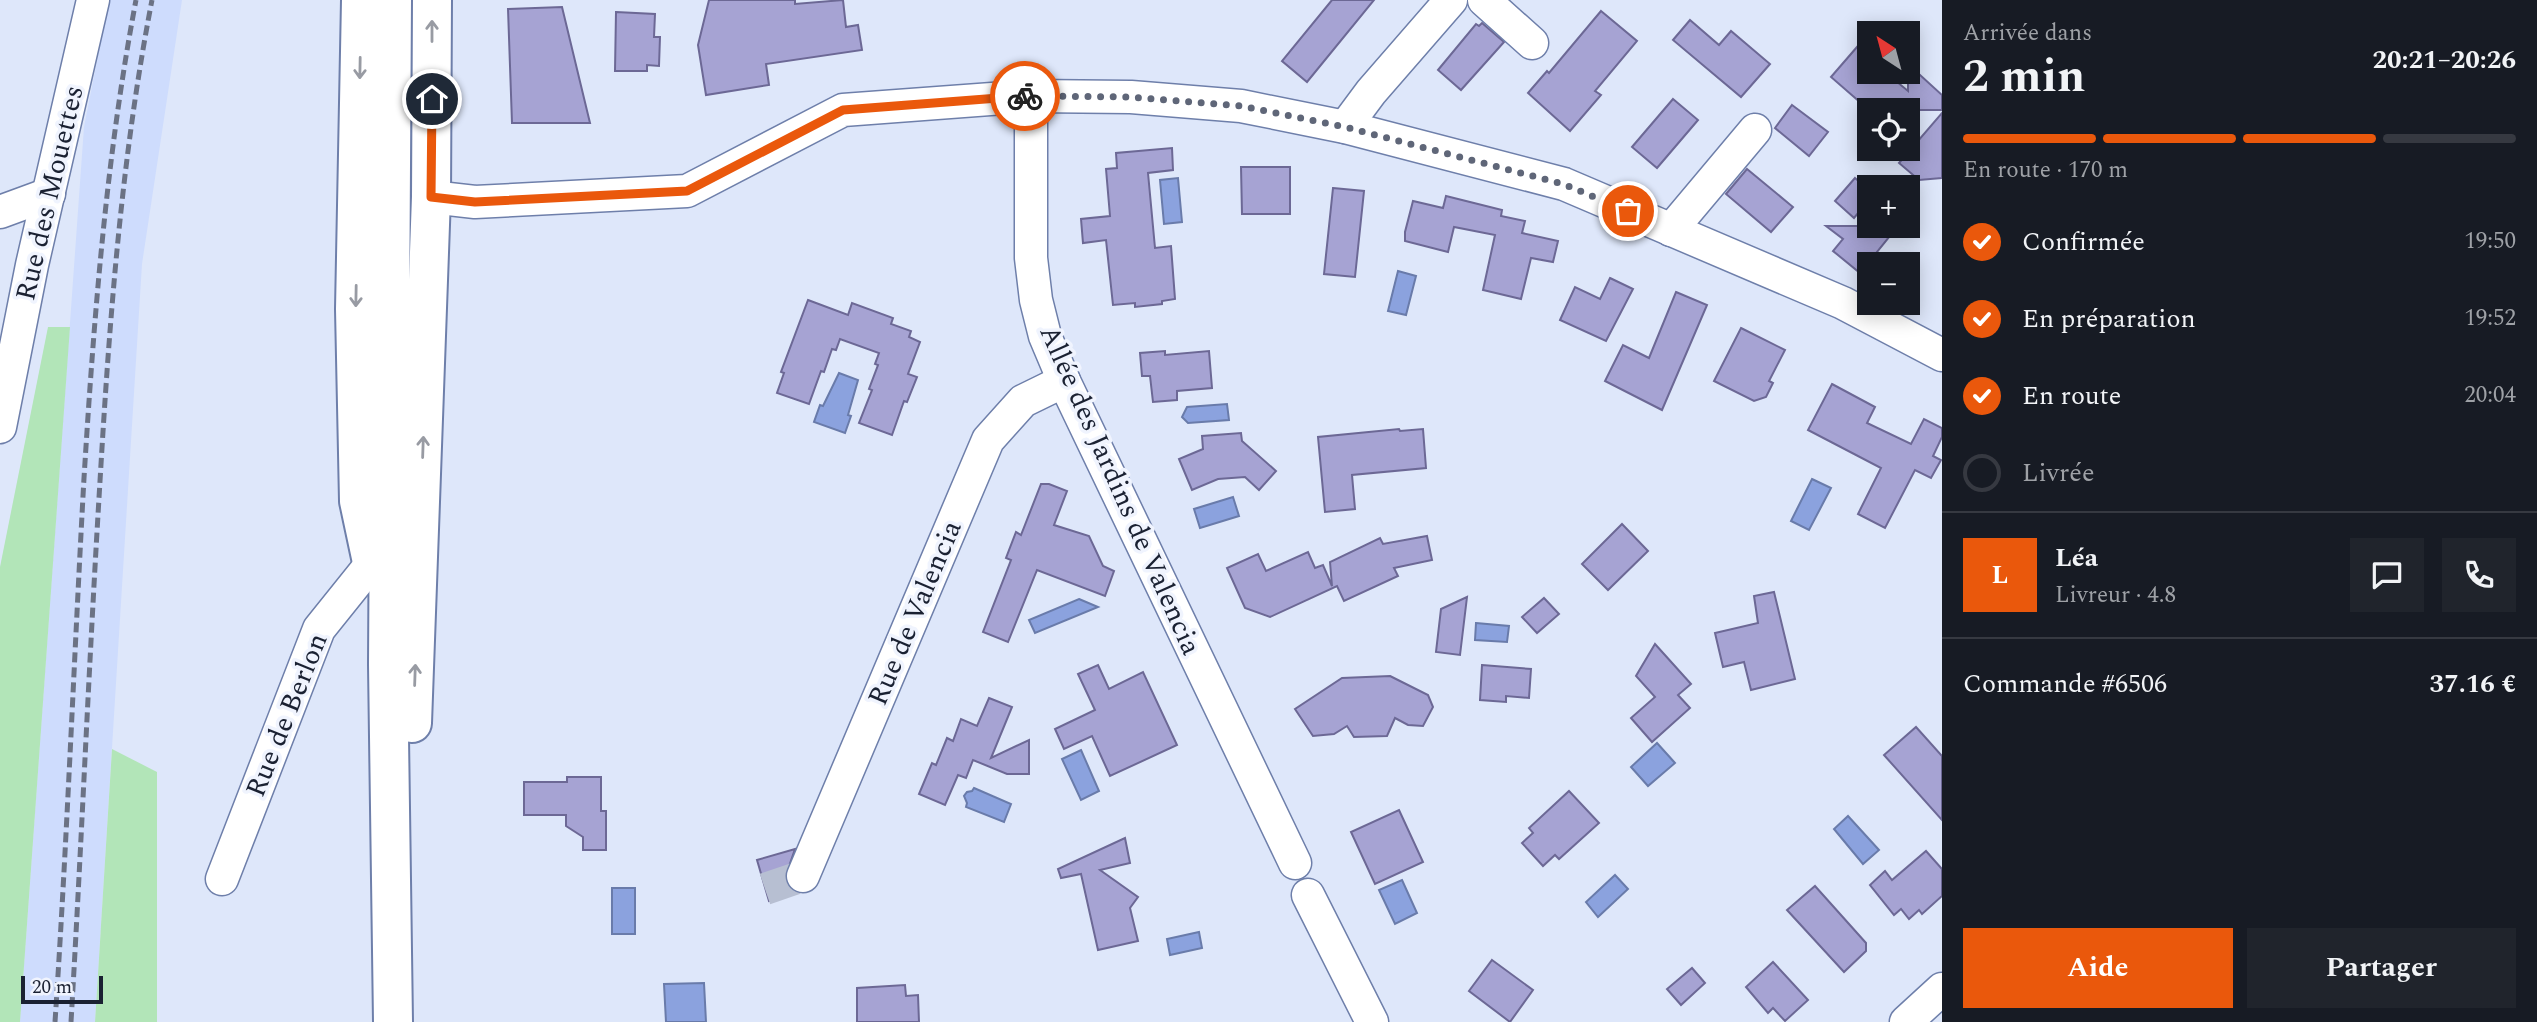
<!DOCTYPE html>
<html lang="fr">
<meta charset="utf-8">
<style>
:root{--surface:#171b24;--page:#20242c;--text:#f1f3f6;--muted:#9ea1a6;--line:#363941;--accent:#ea580c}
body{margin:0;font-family:Spectral,serif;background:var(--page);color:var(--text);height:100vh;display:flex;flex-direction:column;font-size:26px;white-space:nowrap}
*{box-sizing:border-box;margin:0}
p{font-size:23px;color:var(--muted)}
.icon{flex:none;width:38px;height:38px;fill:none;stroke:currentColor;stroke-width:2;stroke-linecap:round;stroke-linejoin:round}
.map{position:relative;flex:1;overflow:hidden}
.panel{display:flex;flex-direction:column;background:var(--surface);width:595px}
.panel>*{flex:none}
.needle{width:46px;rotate:324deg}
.controls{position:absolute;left:1857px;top:21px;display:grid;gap:14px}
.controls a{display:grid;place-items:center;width:63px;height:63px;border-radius:0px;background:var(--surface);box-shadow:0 4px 18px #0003;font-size:35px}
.scale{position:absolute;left:21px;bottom:18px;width:82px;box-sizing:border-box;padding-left:7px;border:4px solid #1a2132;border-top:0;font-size:19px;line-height:24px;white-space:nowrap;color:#1a2132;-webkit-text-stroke:5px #f0f4fe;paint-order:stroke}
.pin{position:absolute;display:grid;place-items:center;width:60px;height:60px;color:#fff;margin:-30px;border:4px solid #fff;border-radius:50%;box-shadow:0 2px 7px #0007}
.courier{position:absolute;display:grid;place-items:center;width:70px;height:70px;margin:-35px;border:5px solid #ea580c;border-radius:50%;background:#fff;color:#222;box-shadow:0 2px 9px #0007}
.head em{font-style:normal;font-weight:700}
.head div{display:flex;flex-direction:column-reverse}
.head{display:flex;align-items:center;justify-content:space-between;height:119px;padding:0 21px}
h1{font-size:46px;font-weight:700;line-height:52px}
.bar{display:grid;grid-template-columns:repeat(4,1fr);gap:10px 7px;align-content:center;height:84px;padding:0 21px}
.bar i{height:9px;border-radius:5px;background:var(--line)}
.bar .selected{background:var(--accent)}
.bar p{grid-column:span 4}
.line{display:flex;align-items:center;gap:18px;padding:0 21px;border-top:2px solid var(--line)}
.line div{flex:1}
.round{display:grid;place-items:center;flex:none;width:74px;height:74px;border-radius:0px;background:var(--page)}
ol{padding:0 21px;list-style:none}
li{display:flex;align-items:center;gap:21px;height:77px}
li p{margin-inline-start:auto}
li .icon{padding:7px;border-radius:50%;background:var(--accent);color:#fff;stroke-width:4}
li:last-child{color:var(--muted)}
li i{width:38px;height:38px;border:4px solid var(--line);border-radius:50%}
.action{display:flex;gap:14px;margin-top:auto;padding:14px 21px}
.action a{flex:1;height:80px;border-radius:0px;background:var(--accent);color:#fff;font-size:28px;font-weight:700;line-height:80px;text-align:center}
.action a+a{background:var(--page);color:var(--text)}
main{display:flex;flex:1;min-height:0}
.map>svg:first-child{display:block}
</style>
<main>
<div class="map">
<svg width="1942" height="1022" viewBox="0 0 1942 1022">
<rect width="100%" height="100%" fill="#dee7fa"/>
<polygon fill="#cedcfd" points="109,0 182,0 142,264 95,1022 20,1022 84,127"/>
<g fill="#b2e5b8">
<polygon points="48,327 70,327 20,1022 0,1022 0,567"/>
<polygon points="112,749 157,772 157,1022 95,1022"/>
</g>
<g fill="#8ba2de" stroke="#697baa" stroke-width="2">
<polygon points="1178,178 1182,222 1164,224 1160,180"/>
<polygon points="1398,271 1416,276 1406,315 1388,311"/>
<polygon points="839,373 858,380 848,415 851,416 845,433 814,422 820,405 823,406"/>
<polygon points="1227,404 1229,420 1188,423 1182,417 1187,407"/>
<polygon points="1812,479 1831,488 1809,530 1791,521"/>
<polygon points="1233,497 1239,516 1200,528 1194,509"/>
<polygon points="1079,599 1098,607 1035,633 1029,620"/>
<polygon points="1476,623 1509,626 1507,642 1475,640"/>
<polygon points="1657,743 1675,763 1648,786 1631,767"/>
<polygon points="1081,750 1099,791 1081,800 1062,759"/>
<polygon points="974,788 1011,804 1004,822 966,807 967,803 964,796 967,792 972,791"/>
<polygon points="1848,816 1879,850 1863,864 1834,829"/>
<polygon points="1615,875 1628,889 1598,917 1586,902"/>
<polygon points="1402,880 1417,913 1395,924 1379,890"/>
<rect x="612" y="888" width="23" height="46"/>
<polygon points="1199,932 1202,948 1170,955 1167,939"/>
<polygon points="704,983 706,1022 666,1022 664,984"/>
</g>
<g fill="#a6a3d3" stroke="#6c6895" stroke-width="2">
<polygon points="709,0 795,0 795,4 843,0 846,27 858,25 862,50 766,64 769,85 706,95 698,45"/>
<polygon points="1332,0 1374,0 1307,82 1282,61"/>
<polygon points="562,7 590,123 512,123 508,9"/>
<polygon points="1601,11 1637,41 1595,91 1601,95 1570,131 1528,93 1547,71 1549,73"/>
<polygon points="616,12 655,14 654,37 660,37 659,66 647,65 647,71 615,71"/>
<polygon points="1690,20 1719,45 1731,31 1770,64 1741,97 1673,40"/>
<polygon points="1482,23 1504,42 1461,90 1438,70 1476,24 1479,26"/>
<polygon points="1857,47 1869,57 1869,72 1885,72 1908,91 1908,64 1942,95 1942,110 1869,110 1831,77"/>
<polygon points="1673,99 1698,120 1657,168 1632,147"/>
<polygon points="1792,105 1828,132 1809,156 1775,128"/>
<polygon points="1942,113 1942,178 1919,180 1899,163"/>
<polygon points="1172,148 1173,170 1148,173 1155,248 1171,246 1175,299 1162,301 1162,304 1135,307 1135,303 1113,305 1106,240 1083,243 1081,219 1110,216 1106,169 1117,168 1116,153"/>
<polygon points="1241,167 1290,167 1290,214 1242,214"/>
<polygon points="1747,169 1793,207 1771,232 1726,194"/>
<polygon points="1855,178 1869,190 1869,200 1854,218 1835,201"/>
<polygon points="1333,188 1364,191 1355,277 1324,274"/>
<polygon points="1446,196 1502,210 1501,216 1525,221 1522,233 1558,241 1553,262 1531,258 1521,299 1483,290 1495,235 1454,227 1448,252 1405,241 1405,232 1413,201 1443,208"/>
<polygon points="1826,226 1898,226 1860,273 1833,251 1843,239"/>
<polygon points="1610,278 1633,289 1606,341 1560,320 1575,287 1600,299"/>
<polygon points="1676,292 1707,305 1662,410 1605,381 1623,345 1649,358"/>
<polygon points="808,300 848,315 852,303 893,318 891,324 911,331 909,337 920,342 908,374 917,377 907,402 904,401 892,435 859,423 872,390 869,389 878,365 875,364 879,353 840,339 836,350 832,349 824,372 821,371 809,404 777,393 784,373 781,372"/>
<polygon points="1741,328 1785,350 1769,381 1773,383 1766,397 1754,401 1714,381"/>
<polygon points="1165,351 1165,355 1209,351 1212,388 1177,391 1177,400 1153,402 1150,376 1142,376 1140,353"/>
<polygon points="1832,384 1875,407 1867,423 1911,444 1924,419 1942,428 1942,437 1933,456 1941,460 1931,478 1915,470 1885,528 1858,514 1881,468 1808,430"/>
<polygon points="1399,429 1400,431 1423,429 1426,468 1352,475 1355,509 1325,512 1318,437"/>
<polygon points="1241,433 1242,441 1276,471 1259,490 1245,477 1218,479 1192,490 1179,459 1203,449 1202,436"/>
<polygon points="1041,484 1049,484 1067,491 1054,525 1089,536 1103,566 1114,571 1105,596 1037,570 1008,642 983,632 1011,560 1006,558 1016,532 1021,535"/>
<polygon points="1622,524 1648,551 1608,590 1582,564"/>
<polygon points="1427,536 1432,560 1394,568 1398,576 1344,601 1337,586 1270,617 1245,608 1227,568 1258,554 1266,571 1308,552 1315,568 1323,565 1332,586 1330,562 1380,538 1383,544"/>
<polygon points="1774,592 1795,679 1751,690 1744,662 1723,667 1715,633 1758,623 1754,596"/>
<polygon points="1467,597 1460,655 1436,652 1441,609"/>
<polygon points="1544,598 1559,614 1537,633 1522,617"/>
<polygon points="1655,644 1691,684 1678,695 1690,708 1652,742 1631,718 1655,697 1636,676"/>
<polygon points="1098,665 1109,689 1143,672 1177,745 1110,776 1092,736 1064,749 1055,729 1095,710 1078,674"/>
<polygon points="1482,665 1531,669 1529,698 1506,696 1506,702 1480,700"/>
<polygon points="1390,676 1428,695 1433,707 1423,726 1408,725 1395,718 1387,736 1354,737 1347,726 1334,734 1313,736 1295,709 1342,678"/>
<polygon points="989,698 1012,707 991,758 1029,740 1029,774 1007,774 973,760 966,778 958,775 945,805 919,794 932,763 936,765 947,738 953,741 961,719 977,726"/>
<polygon points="1916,727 1942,756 1942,820 1884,755"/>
<polygon points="567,777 601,777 601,811 606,811 606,850 583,850 583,837 566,826 566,815 524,815 524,782 567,782"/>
<polygon points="1569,791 1599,823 1559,859 1555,855 1543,866 1522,843 1533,833 1529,828"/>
<polygon points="1399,810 1423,862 1375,884 1351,832"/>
<polygon points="1125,838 1130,863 1100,870 1138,897 1130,908 1138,941 1098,950 1081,874 1061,878 1058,869"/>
<polygon points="795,849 785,878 788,886 796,893 769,901 757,860"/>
<polygon points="1926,851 1942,869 1942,896 1922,914 1919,910 1909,919 1901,909 1894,915 1870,885 1885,871 1892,880"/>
<polygon points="1815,886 1866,943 1866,951 1844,972 1787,910"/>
<polygon points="1492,960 1533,990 1510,1022 1469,991"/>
<polygon points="1773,962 1808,1000 1785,1021 1773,1008 1768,1013 1746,987"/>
<polygon points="1692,968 1705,983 1681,1005 1667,989"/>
<polygon points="905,985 906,996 918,995 919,1022 857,1022 857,988"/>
</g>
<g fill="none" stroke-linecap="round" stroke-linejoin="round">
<polyline stroke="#b7bfd2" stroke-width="32" stroke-dasharray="32 16" stroke-linecap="butt" points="765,889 803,876"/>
<defs>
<g id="street">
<polyline points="1484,0 1532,43"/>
<polyline points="1031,96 1031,258 1036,300 1045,336 1064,381 1295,863"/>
<polyline points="1345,127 1371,92 1451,0"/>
<polyline points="431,197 475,202 687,191 843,110 1031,96 1131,97 1241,106 1345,127 1564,184 1843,303 1942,355"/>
<polyline points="0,212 49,194"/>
<polyline points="1671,230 1755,130"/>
<polyline points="0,427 32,265 93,0"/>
<polyline points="803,876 988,440 1023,401 1064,381"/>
<polyline points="222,879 319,629 372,563"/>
<polyline points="1308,895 1372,1022"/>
<polyline points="1906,1022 1942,989"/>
</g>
<polyline id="secondary" points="431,197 432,0"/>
<g id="primary">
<polyline points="361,0 355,309 359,501 372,562"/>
<polyline points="392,0 388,665 393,1022"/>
<polyline points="412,723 431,197"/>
</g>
</defs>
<use href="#street" stroke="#6e7faa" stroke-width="35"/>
<use href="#secondary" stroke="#6e7faa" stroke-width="42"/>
<use href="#primary" stroke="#6e7faa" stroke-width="42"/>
<use href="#street" stroke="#fff" stroke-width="32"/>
<use href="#secondary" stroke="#fff" stroke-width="38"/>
<use href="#primary" stroke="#fff" stroke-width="38"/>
<g stroke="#6b7284" stroke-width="5" stroke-dasharray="10 5" stroke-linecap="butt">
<path d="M55,1022C67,841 74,659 84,478C94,318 106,158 136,0"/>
<path d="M71,1022C81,853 88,684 98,515C108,343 119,170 152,0"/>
</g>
</g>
<defs><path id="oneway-shaft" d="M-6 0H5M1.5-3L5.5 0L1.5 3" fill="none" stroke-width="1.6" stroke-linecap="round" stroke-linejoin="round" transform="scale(1.75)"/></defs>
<g stroke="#989ba3">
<use href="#oneway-shaft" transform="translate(432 31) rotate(-90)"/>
<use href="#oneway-shaft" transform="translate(360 68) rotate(91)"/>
<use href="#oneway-shaft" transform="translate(356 296) rotate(91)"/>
<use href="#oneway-shaft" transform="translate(423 447) rotate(-88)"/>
<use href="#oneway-shaft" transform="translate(415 675) rotate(-88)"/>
</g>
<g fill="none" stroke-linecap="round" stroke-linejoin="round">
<polyline stroke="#5f6678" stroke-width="7" stroke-dasharray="0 12.6" points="1025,96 1130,97 1241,106 1345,127 1563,184 1628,211"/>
<polyline stroke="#ea580c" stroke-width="9" points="432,99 431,197 475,202 687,191 843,110 1025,96"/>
</g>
<g text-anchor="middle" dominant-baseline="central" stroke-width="7" stroke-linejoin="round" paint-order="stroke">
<g font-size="28" fill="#1a2132" stroke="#f0f4fe">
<text transform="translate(50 193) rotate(-77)">Rue des Mouettes</text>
<text transform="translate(1120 490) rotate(66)">Allée des Jardins de Valencia</text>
<text transform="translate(915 613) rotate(-67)">Rue de Valencia</text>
<text transform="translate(287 715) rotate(-68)">Rue de Berlon</text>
</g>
</g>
</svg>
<div class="controls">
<a><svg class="needle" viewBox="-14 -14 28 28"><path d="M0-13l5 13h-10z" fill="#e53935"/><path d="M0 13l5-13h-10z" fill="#9ea1a6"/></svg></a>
<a><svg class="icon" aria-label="locate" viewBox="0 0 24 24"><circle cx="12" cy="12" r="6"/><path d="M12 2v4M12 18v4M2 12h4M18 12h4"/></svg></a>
<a>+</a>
<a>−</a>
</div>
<div class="scale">20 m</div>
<div class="pin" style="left:1628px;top:211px;background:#ea580c"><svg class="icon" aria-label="bag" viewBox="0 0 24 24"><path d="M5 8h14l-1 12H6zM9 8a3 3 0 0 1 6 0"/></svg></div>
<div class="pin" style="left:432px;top:99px;background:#1f2937"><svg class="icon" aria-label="home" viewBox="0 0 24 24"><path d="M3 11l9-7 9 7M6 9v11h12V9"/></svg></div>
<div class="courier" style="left:1025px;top:96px"><svg class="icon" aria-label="bike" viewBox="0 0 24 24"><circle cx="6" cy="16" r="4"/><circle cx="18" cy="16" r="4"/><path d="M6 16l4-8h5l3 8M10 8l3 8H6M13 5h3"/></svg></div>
</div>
<section class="panel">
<div class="head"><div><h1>2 min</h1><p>Arrivée dans</p></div><em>20:21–20:26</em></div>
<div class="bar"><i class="selected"></i><i class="selected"></i><i class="selected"></i><i></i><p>En route · 170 m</p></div>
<ol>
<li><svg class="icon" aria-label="check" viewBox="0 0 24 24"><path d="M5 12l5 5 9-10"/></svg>Confirmée<p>19:50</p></li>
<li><svg class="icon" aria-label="check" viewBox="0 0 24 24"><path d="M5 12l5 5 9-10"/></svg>En préparation<p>19:52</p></li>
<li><svg class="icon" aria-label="check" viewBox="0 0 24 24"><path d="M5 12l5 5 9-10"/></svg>En route<p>20:04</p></li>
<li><i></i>Livrée</li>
</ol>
<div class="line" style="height:126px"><b class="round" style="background:var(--accent);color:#fff">L</b><div><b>Léa</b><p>Livreur · 4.8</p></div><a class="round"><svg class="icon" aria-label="chat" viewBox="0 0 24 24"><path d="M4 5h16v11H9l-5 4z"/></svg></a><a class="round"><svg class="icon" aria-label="phone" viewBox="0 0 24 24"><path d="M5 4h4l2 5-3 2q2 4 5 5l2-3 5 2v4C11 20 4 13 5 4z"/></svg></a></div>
<div class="line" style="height:91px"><div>Commande #6506</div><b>37.16 €</b></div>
<div class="action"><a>Aide</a><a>Partager</a></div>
</section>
</main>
